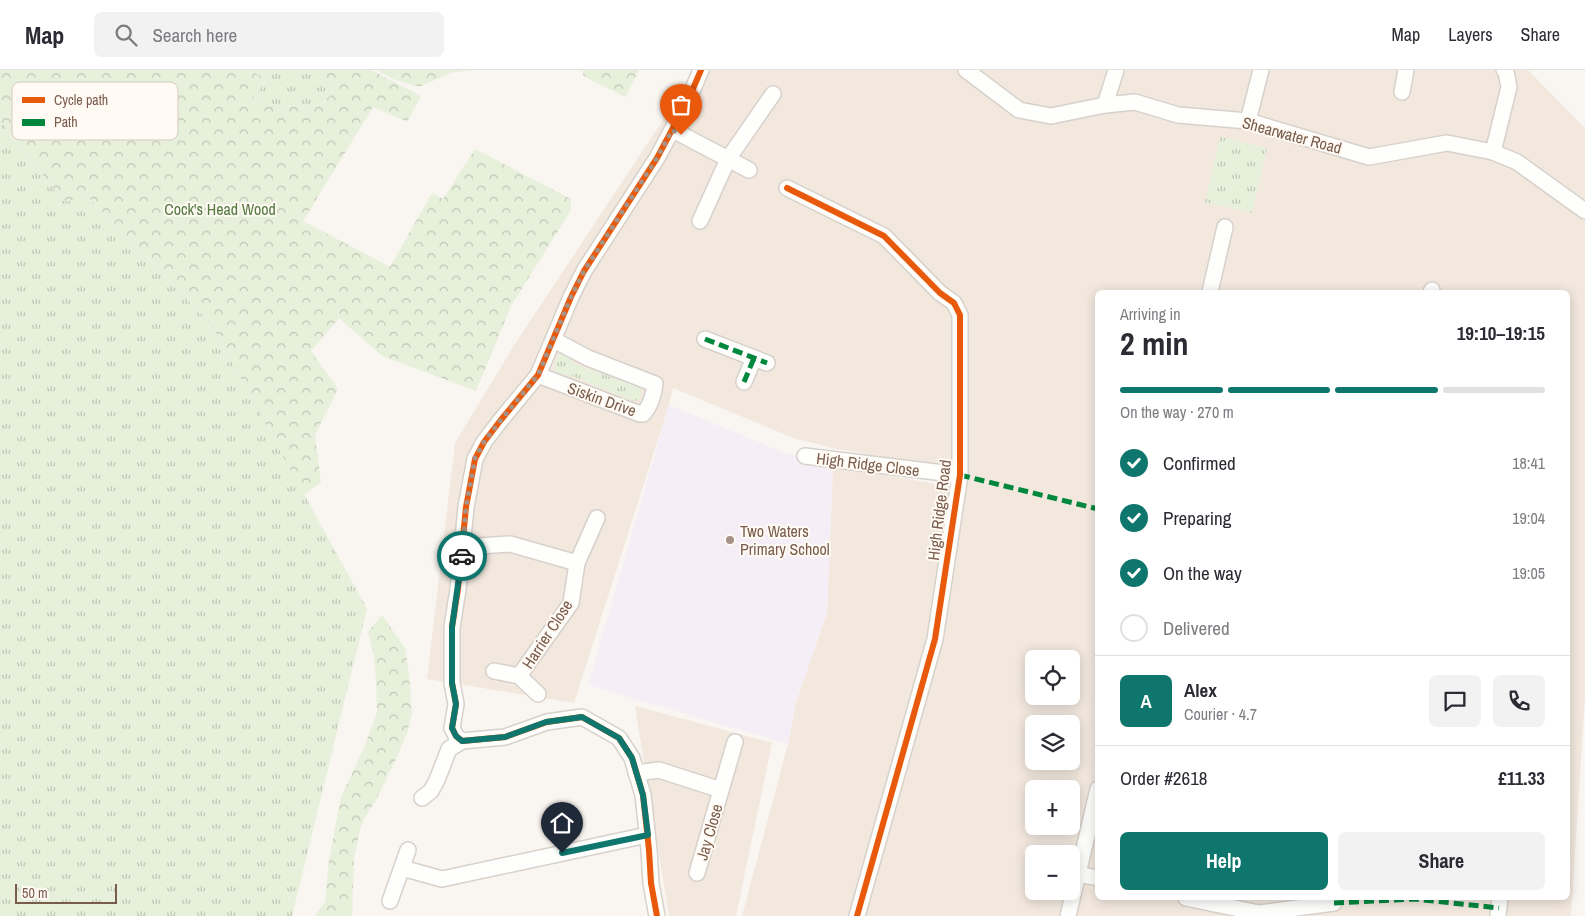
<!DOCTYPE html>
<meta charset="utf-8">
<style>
:root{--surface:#fff;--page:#f2f2f3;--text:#2b2b33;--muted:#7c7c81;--line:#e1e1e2;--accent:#0f766e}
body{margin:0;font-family:"Archivo Narrow",sans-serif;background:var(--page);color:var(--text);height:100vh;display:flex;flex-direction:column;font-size:19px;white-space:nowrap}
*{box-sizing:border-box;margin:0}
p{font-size:16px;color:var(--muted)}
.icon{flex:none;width:28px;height:28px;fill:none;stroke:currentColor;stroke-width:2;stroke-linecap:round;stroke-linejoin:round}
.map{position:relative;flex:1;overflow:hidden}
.side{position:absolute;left:1095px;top:220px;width:475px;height:610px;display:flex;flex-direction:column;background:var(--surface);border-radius:8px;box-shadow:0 2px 12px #0003}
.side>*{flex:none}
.fabs{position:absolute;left:1025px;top:580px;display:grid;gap:10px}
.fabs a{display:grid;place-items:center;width:55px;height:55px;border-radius:8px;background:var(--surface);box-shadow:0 2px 12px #0003;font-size:25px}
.scale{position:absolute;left:15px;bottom:12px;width:102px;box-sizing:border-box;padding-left:5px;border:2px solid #7a5c4d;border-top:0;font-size:14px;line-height:18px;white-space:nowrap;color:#7a5c4d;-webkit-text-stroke:4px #fffaf3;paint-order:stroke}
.pin{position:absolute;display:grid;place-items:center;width:42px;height:42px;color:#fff;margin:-51px -21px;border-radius:50% 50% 50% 0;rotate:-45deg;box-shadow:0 0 5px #0007}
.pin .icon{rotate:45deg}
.courier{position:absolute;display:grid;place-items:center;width:50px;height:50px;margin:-25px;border:4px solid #0f766e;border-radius:50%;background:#fff;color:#222;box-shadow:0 1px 6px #0007}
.summary em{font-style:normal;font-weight:800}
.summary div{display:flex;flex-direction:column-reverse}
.summary{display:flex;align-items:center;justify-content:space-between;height:85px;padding:0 25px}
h1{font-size:32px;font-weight:800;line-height:38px}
.bar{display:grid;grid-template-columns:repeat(4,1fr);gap:8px 5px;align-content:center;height:60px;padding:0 25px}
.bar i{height:6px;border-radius:4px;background:var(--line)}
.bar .selected{background:var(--accent)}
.bar p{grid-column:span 4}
.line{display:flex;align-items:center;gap:12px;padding:0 25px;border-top:1px solid var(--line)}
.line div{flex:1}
.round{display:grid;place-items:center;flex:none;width:52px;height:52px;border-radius:8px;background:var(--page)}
ol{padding:0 25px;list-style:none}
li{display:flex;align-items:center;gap:15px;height:55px}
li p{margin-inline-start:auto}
li .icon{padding:5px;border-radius:50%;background:var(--accent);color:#fff;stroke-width:4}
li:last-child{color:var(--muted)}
li i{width:28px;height:28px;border:2px solid var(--line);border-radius:50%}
.cta{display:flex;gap:10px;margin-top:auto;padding:10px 25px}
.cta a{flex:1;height:58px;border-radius:8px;background:var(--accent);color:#fff;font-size:20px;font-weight:800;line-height:58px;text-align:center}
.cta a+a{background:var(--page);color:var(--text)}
header{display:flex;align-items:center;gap:30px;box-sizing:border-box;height:70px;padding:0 25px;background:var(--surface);border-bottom:1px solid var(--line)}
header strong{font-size:24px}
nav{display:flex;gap:28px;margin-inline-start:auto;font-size:18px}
.search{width:350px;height:45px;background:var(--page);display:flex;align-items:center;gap:12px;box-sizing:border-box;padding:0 18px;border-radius:8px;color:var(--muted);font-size:19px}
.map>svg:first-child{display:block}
</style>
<header>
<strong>Map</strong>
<div class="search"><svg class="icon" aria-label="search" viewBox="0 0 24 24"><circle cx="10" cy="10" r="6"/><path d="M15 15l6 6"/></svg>Search here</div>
<nav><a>Map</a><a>Layers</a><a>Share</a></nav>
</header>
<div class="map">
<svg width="1585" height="846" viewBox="0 0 1585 846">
<defs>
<pattern id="grass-tufts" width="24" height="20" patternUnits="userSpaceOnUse" patternTransform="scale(1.25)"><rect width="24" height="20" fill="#e7f0db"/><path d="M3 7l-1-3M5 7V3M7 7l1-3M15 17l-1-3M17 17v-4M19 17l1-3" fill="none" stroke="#c0c6b4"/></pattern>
<pattern id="forest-crowns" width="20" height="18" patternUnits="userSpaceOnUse" patternTransform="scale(1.25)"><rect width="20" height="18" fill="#e7f0db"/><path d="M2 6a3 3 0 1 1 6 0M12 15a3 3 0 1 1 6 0" fill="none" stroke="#c0c6b4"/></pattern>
</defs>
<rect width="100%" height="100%" fill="#f9f5f0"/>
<g fill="#f2e8de" fill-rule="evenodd">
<path d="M696,0H1528L1530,2L1585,58V627L1571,846H742L788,674L796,632L827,543L833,396L937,414L939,396L837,379L796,369L673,318L669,335L574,633L427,609L455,373L513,277ZM1098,222H1568V828H1098ZM1034,589H1071V626H1034ZM1034,654H1071V691H1034ZM1034,719H1071V756H1034ZM1034,784H1071V821H1034Z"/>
<polygon points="635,636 772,673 736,846 669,846"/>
</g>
<polygon fill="#f6eef6" points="669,335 785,383 833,396 827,543 796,632 788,674 588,615"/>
<g fill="url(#grass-tufts)">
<polygon points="248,0 317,0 322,3 334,23 313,39 250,32 267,9"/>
<polygon points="0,50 63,131 90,129 211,254 367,539 292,846 0,846"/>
<polygon points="1220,67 1267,78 1252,143 1205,132"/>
<path d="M563,282L573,293L640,318L642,323L639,330L634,331L567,304H561L554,300C554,294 557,288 561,283Z"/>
</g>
<g fill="url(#forest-crowns)">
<polygon points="0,0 248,0 267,9 250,32 313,39 334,23 322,3 317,0 371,0 421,26 407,52 373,37 303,151 390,197 432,123 443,129 475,79 571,129 571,140 511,236 476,321 382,286 339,248 311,281 338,319 315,365 321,412 304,425 211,254 90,129 63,131 0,50"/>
<polygon points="377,0 471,0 450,3 422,16 415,16 393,9"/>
<polygon points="583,0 639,0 625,27 587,8 583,5"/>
<polygon points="382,545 405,578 409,604 412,643 407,663 397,687 375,732 365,747 360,760 354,788 352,846 315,846 325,832 329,790 341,727 364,678 377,642 376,610 374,586 368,562"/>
</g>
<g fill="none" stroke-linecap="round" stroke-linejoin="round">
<defs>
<g id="street">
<polyline points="966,0 1019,40 1051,46 1105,35 1135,32 1178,45 1248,51 1369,87 1447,73 1493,82 1517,92 1585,141"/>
<polyline points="1402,22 1406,0"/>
<polyline points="1105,35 1116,0"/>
<polyline points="1248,51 1261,0"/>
<polyline points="673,60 749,100"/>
<polyline points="1493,82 1509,17 1506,2 1504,0"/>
<polyline points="787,118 884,166 940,223 954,233 960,245 960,405 935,569 857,846"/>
<polyline points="700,151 728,89 773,24"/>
<polyline points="1210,222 1225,157"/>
<polyline points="1431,222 1432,220"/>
<polyline points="705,269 767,293"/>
<path d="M538,305L640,344H643C650,337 654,324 655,314L588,288L554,270"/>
<polyline points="744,312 754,288"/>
<polyline points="805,386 960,405"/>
<polyline points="463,477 510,474 577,493 571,533 519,606 494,601"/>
<polyline points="577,493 597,448"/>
<polyline points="519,606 538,624"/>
<polyline points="636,703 659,700 721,720"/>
<polyline points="422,728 431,721 437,710 449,679 462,671"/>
<polyline points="402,798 442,809 647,765"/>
<polyline points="697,803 735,672"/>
<polyline points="1077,804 1098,808"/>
<polyline points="1186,828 1259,843 1334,833"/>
<polyline points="390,831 408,780"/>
<polyline points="657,846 651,813 649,780 643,725 632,688 619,668 582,647 547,652 505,667 462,671 456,666 452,658 456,634 452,613 452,557 458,519 466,437 475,389 484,372 500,351 538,305 571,227 584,201 657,88 689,28 701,0"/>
<polyline points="1068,846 1098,719"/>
<polyline points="1498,846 1500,828"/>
</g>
</defs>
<use href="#street" stroke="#d7d1cb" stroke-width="18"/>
<use href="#street" stroke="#fefefd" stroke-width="15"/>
<g stroke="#00873e" stroke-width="5" stroke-dasharray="10 5" stroke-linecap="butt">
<polyline points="705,269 767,293"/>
<polyline points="744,312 754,288"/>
<polyline points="960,405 1098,439"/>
<polyline points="1334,833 1415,829 1499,838"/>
</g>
<defs>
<g id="cycleway">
<polyline points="787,118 884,166 940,223 954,233 960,245 960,405 935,569 857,846"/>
<polyline points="657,846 651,813 649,780 643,725 632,688 619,668 582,647 547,652 505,667 462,671 456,666 452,658 456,634 452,613 452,557 458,519 466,437 475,389 484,372 500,351 538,305 571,227 584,201 657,88 689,28 701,0"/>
</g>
</defs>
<use href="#cycleway" stroke="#fffaf3" stroke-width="9"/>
<use href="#cycleway" stroke="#e8590c" stroke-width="6"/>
</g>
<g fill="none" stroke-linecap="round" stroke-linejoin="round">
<polyline stroke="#a69286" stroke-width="5" stroke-dasharray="0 9" points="462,486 466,437 475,388 484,372 500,351 538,305 571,227 584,201 657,88 672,60 681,65"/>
<polyline stroke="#0f766e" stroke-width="6" points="462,486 452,557 452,613 456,634 452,658 456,666 462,671 505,667 546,652 582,647 619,668 632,688 643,725 648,765 562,783"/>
</g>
<circle fill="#a69286" stroke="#fffaf3" stroke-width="2" cx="730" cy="470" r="5"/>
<g text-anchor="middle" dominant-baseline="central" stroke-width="4" stroke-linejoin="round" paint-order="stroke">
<g font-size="16" fill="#7a5c4d" stroke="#fffaf3">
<text transform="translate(1292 65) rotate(15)">Shearwater Road</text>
<text transform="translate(602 329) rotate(20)">Siskin Drive</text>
<text transform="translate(868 394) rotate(7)">High Ridge Close</text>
<text transform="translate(939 440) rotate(-83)">High Ridge Road</text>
<text transform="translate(547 564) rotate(-57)">Harrier Close</text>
<text transform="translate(709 762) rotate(-74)">Jay Close</text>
</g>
<g font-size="16" fill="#537a41" stroke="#fffaf3">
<text x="220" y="139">Cock's Head Wood</text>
</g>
<g font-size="16" fill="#7a5c4d" stroke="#fffaf3" text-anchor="start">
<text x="740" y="461">Two Waters<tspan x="740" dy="18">Primary School</tspan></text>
</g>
</g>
<rect x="12" y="12" width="166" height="58" rx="8" fill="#fffaf3" stroke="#d7cbc1" stroke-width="1"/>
<rect x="22" y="27" width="23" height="6" fill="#e8590c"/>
<rect x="22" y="49" width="23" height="7" fill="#00873e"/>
<g font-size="14" fill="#7a5c4d">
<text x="54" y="35">Cycle path</text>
<text x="54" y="57">Path</text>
</g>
</svg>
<div class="fabs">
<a><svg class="icon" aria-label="locate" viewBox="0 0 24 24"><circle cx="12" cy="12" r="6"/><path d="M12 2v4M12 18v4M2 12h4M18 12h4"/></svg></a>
<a><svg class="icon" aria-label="layers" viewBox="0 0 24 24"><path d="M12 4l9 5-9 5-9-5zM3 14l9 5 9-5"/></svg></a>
<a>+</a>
<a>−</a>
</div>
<div class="scale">50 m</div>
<div class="pin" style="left:681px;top:65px;background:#ea580c"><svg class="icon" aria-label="bag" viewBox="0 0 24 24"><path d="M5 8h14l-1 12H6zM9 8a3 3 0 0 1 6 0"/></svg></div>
<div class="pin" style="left:562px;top:783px;background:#1f2937"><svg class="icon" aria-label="home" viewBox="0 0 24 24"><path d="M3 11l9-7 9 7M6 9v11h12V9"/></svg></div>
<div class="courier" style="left:462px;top:486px"><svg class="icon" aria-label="car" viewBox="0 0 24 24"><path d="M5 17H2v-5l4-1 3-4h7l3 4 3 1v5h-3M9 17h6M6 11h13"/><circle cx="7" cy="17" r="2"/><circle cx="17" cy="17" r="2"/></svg></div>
<section class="side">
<div class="summary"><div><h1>2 min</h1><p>Arriving in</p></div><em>19:10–19:15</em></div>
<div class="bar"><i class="selected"></i><i class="selected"></i><i class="selected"></i><i></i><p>On the way · 270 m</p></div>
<ol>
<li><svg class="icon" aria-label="check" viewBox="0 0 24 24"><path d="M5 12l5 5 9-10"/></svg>Confirmed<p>18:41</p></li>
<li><svg class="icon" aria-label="check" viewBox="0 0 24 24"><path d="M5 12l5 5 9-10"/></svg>Preparing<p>19:04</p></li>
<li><svg class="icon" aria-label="check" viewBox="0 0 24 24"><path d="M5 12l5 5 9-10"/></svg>On the way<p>19:05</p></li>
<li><i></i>Delivered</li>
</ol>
<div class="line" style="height:90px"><b class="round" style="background:var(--accent);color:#fff">A</b><div><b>Alex</b><p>Courier · 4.7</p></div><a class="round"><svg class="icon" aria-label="chat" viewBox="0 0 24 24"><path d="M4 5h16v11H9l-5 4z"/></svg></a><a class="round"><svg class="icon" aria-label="phone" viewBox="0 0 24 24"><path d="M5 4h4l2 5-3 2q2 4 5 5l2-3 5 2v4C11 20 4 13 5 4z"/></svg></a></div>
<div class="line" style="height:65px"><div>Order #2618</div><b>£11.33</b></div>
<div class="cta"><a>Help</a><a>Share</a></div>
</section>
</div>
